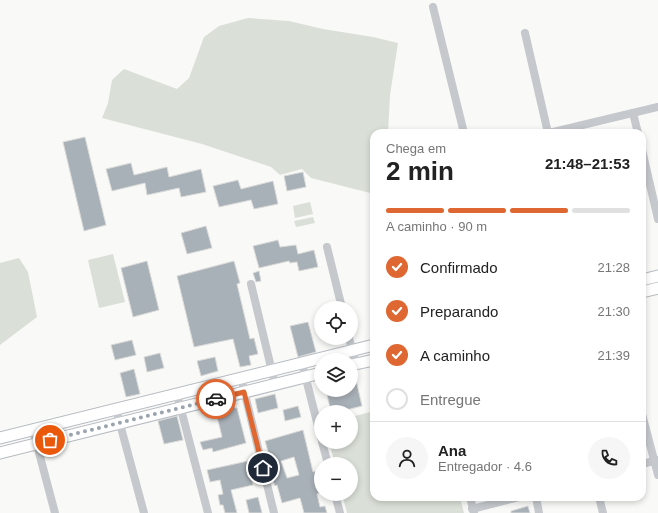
<!DOCTYPE html>
<html lang="pt">
<meta charset="utf-8">
<style>
:root{--surface:#fff;--page:#f6f6f6;--text:#222;--muted:#767676;--line:#e0e0e0;--accent:#de6732}
body{margin:0;font-family:Arial,sans-serif;background:var(--page);color:var(--text);height:100vh;display:flex;flex-direction:column;font-size:15px;white-space:nowrap}
*{box-sizing:border-box;margin:0}
p{font-size:13px;color:var(--muted)}
.icon{flex:none;width:22px;height:22px;fill:none;stroke:currentColor;stroke-width:2;stroke-linecap:round;stroke-linejoin:round}
.map{position:relative;flex:1;overflow:hidden}
.drawer{position:absolute;left:370px;top:129px;width:276px;height:372px;display:flex;flex-direction:column;background:var(--surface);border-radius:12px;box-shadow:0 2px 6px #0003}
.drawer>*{flex:none}
.controls{position:absolute;left:314px;top:301px;display:grid;gap:8px}
.controls a{display:grid;place-items:center;width:44px;height:44px;border-radius:50%;background:var(--surface);box-shadow:0 2px 6px #0003;font-size:20px}
.pin{position:absolute;display:grid;place-items:center;width:34px;height:34px;color:#fff;margin:-17px;border:2px solid #fff;border-radius:50%;box-shadow:0 1px 4px #0007}
.courier{position:absolute;display:grid;place-items:center;width:40px;height:40px;margin:-20px;border:3px solid #de6732;border-radius:50%;background:#fff;color:#222;box-shadow:0 1px 5px #0007}
.overview em{font-style:normal;font-weight:800}
.overview div{display:flex;flex-direction:column-reverse}
.overview{display:flex;align-items:center;justify-content:space-between;height:68px;padding:0 16px}
h1{font-size:26px;font-weight:800;line-height:30px}
.bar{display:grid;grid-template-columns:repeat(4,1fr);gap:6px 4px;align-content:center;height:48px;padding:0 16px}
.bar i{height:5px;border-radius:3px;background:var(--line)}
.bar .selected{background:var(--accent)}
.bar p{grid-column:span 4}
.line{display:flex;align-items:center;gap:10px;padding:0 16px;border-top:1px solid var(--line)}
.line div{flex:1}
.round{display:grid;place-items:center;flex:none;width:42px;height:42px;border-radius:21px;background:var(--page)}
ol{padding:0 16px;list-style:none}
li{display:flex;align-items:center;gap:12px;height:44px}
li p{margin-inline-start:auto}
li .icon{padding:4px;border-radius:50%;background:var(--accent);color:#fff;stroke-width:4}
li:last-child{color:var(--muted)}
li i{width:22px;height:22px;border:2px solid var(--line);border-radius:50%}
.map>svg:first-child{display:block}
</style>
<div class="map">
<svg width="658" height="513" viewBox="0 0 658 513">
<rect width="100%" height="100%" fill="#f9f9f7"/>
<g fill="#dae0d8">
<polygon points="248,18 289,21 323,29 373,37 398,43 390,95 388,133 374,133 374,194 311,178 302,169 280,175 271,167 202,144 102,118 108,103 112,80 124,69 177,89 189,78 204,37 219,26"/>
<polygon points="310,202 313,214 295,218 293,206"/>
<polygon points="313,217 315,223 296,227 294,221"/>
<polygon points="113,254 125,302 99,308 88,260"/>
<polygon points="19,258 28,272 37,317 0,345 0,263"/>
<polygon points="374,411 374,497 460,497 464,513 347,513 342,494 351,494 351,464 335,464 329,442 351,442 351,417"/>
</g>
<g fill="#a9b1b8" stroke="#dbdbd9" fill-rule="evenodd">
<polygon points="85,137 106,225 84,231 63,142"/>
<polygon points="131,163 134,175 167,167 169,177 201,169 206,192 181,197 179,188 147,195 145,183 112,191 106,169"/>
<polygon points="303,172 306,187 287,191 284,176"/>
<polygon points="238,180 241,189 273,181 278,204 254,209 251,200 219,207 213,186"/>
<polygon points="206,226 212,248 187,254 181,233"/>
<polygon points="278,240 280,247 296,245 298,254 314,250 318,267 299,271 297,262 290,263 289,261 259,268 253,246"/>
<polygon points="147,261 159,310 133,317 121,268"/>
<polygon points="234,261 240,283 237,284 250,339 254,338 258,354 249,356 251,365 240,367 233,339 194,347 177,276"/>
<polygon points="259,271 261,281 256,282 253,273"/>
<polygon points="308,322 316,352 298,357 290,326"/>
<polygon points="132,340 136,355 115,360 111,345"/>
<polygon points="160,353 164,368 147,372 144,357"/>
<polygon points="215,357 218,371 201,376 197,361"/>
<polygon points="134,369 140,394 126,397 120,373"/>
<polygon points="354,371 362,406 338,412 331,412 326,390 351,390 351,372"/>
<polygon points="275,394 278,408 258,413 255,399"/>
<polygon points="233,404 235,408 237,408 246,443 213,452 212,448 203,450 200,442 222,437 215,408"/>
<polygon points="298,406 301,417 285,421 283,410"/>
<polygon points="177,416 183,440 164,444 158,421"/>
<path d="M303,430L313,472L315,471L317,482H316L319,493L317,494L320,507L325,506L327,513H304L300,498L282,503L277,485L275,486L270,473L274,472L265,441ZM294,457L299,475L287,478L281,461Z"/>
<polygon points="248,461 253,485 231,490 237,513 225,513 223,505 220,505 218,495 223,494 220,480 210,482 207,470"/>
<polygon points="258,497 262,513 249,513 246,500"/>
<polygon points="528,506 530,513 511,513 511,511"/>
</g>
<g fill="none" stroke-linecap="round" stroke-linejoin="round">
<defs>
<g id="secondary">
<polyline points="642,280 658,276"/>
<polyline points="642,292 658,288"/>
<polyline points="351,365 374,360"/>
<polyline points="0,438 374,345"/>
<polyline points="0,453 321,373"/>
</g>
</defs>
<use href="#secondary" stroke="#b7bcc1" stroke-width="13"/>
<g stroke="#c5c8cc" stroke-width="8">
<polyline points="433,7 464,133"/>
<polyline points="525,33 548,133"/>
<polyline points="633,113 638,133"/>
<polyline points="549,133 658,107"/>
<polyline points="642,150 658,219"/>
<polyline points="327,247 342,308"/>
<polyline points="251,284 275,384"/>
<polyline points="349,338 356,364"/>
<polyline points="302,363 321,438"/>
<polyline points="241,378 274,513"/>
<polyline points="177,394 208,513"/>
<polyline points="116,409 144,513"/>
<polyline points="642,414 658,475"/>
<polyline points="33,430 55,513"/>
<polyline points="322,442 328,464"/>
<polyline points="642,464 658,460"/>
<polyline points="335,494 340,513"/>
<polyline points="470,497 474,513"/>
<polyline points="536,497 539,513"/>
<polyline points="599,497 603,513"/>
<polyline points="472,509 519,497"/>
</g>
<use href="#secondary" stroke="#fff" stroke-width="11"/>
</g>
<g fill="none" stroke-linecap="round" stroke-linejoin="round">
<polyline stroke="#9ba4ae" stroke-width="4" stroke-dasharray="0 7.2" points="50,440 216,399"/>
<polyline stroke="#de6732" stroke-width="5" points="216,399 244,392 263,468"/>
</g>
</svg>
<div class="controls">
<a><svg class="icon" aria-label="locate" viewBox="0 0 24 24"><circle cx="12" cy="12" r="6"/><path d="M12 2v4M12 18v4M2 12h4M18 12h4"/></svg></a>
<a><svg class="icon" aria-label="layers" viewBox="0 0 24 24"><path d="M12 4l9 5-9 5-9-5zM3 14l9 5 9-5"/></svg></a>
<a>+</a>
<a>−</a>
</div>
<div class="pin" style="left:50px;top:440px;background:#ea580c"><svg class="icon" aria-label="bag" viewBox="0 0 24 24"><path d="M5 8h14l-1 12H6zM9 8a3 3 0 0 1 6 0"/></svg></div>
<div class="pin" style="left:263px;top:468px;background:#1f2937"><svg class="icon" aria-label="home" viewBox="0 0 24 24"><path d="M3 11l9-7 9 7M6 9v11h12V9"/></svg></div>
<div class="courier" style="left:216px;top:399px"><svg class="icon" aria-label="car" viewBox="0 0 24 24"><path d="M5 17H2v-5l4-1 3-4h7l3 4 3 1v5h-3M9 17h6M6 11h13"/><circle cx="7" cy="17" r="2"/><circle cx="17" cy="17" r="2"/></svg></div>
<section class="drawer">
<div class="overview"><div><h1>2 min</h1><p>Chega em</p></div><em>21:48–21:53</em></div>
<div class="bar"><i class="selected"></i><i class="selected"></i><i class="selected"></i><i></i><p>A caminho · 90 m</p></div>
<ol>
<li><svg class="icon" aria-label="check" viewBox="0 0 24 24"><path d="M5 12l5 5 9-10"/></svg>Confirmado<p>21:28</p></li>
<li><svg class="icon" aria-label="check" viewBox="0 0 24 24"><path d="M5 12l5 5 9-10"/></svg>Preparando<p>21:30</p></li>
<li><svg class="icon" aria-label="check" viewBox="0 0 24 24"><path d="M5 12l5 5 9-10"/></svg>A caminho<p>21:39</p></li>
<li><i></i>Entregue</li>
</ol>
<div class="line" style="height:72px"><a class="round"><svg class="icon" aria-label="person" viewBox="0 0 24 24"><circle cx="12" cy="8" r="4"/><path d="M4 21q1-7 8-7t8 7"/></svg></a><div><b>Ana</b><p>Entregador · 4.6</p></div><a class="round"><svg class="icon" aria-label="phone" viewBox="0 0 24 24"><path d="M5 4h4l2 5-3 2q2 4 5 5l2-3 5 2v4C11 20 4 13 5 4z"/></svg></a></div>
</section>
</div>
